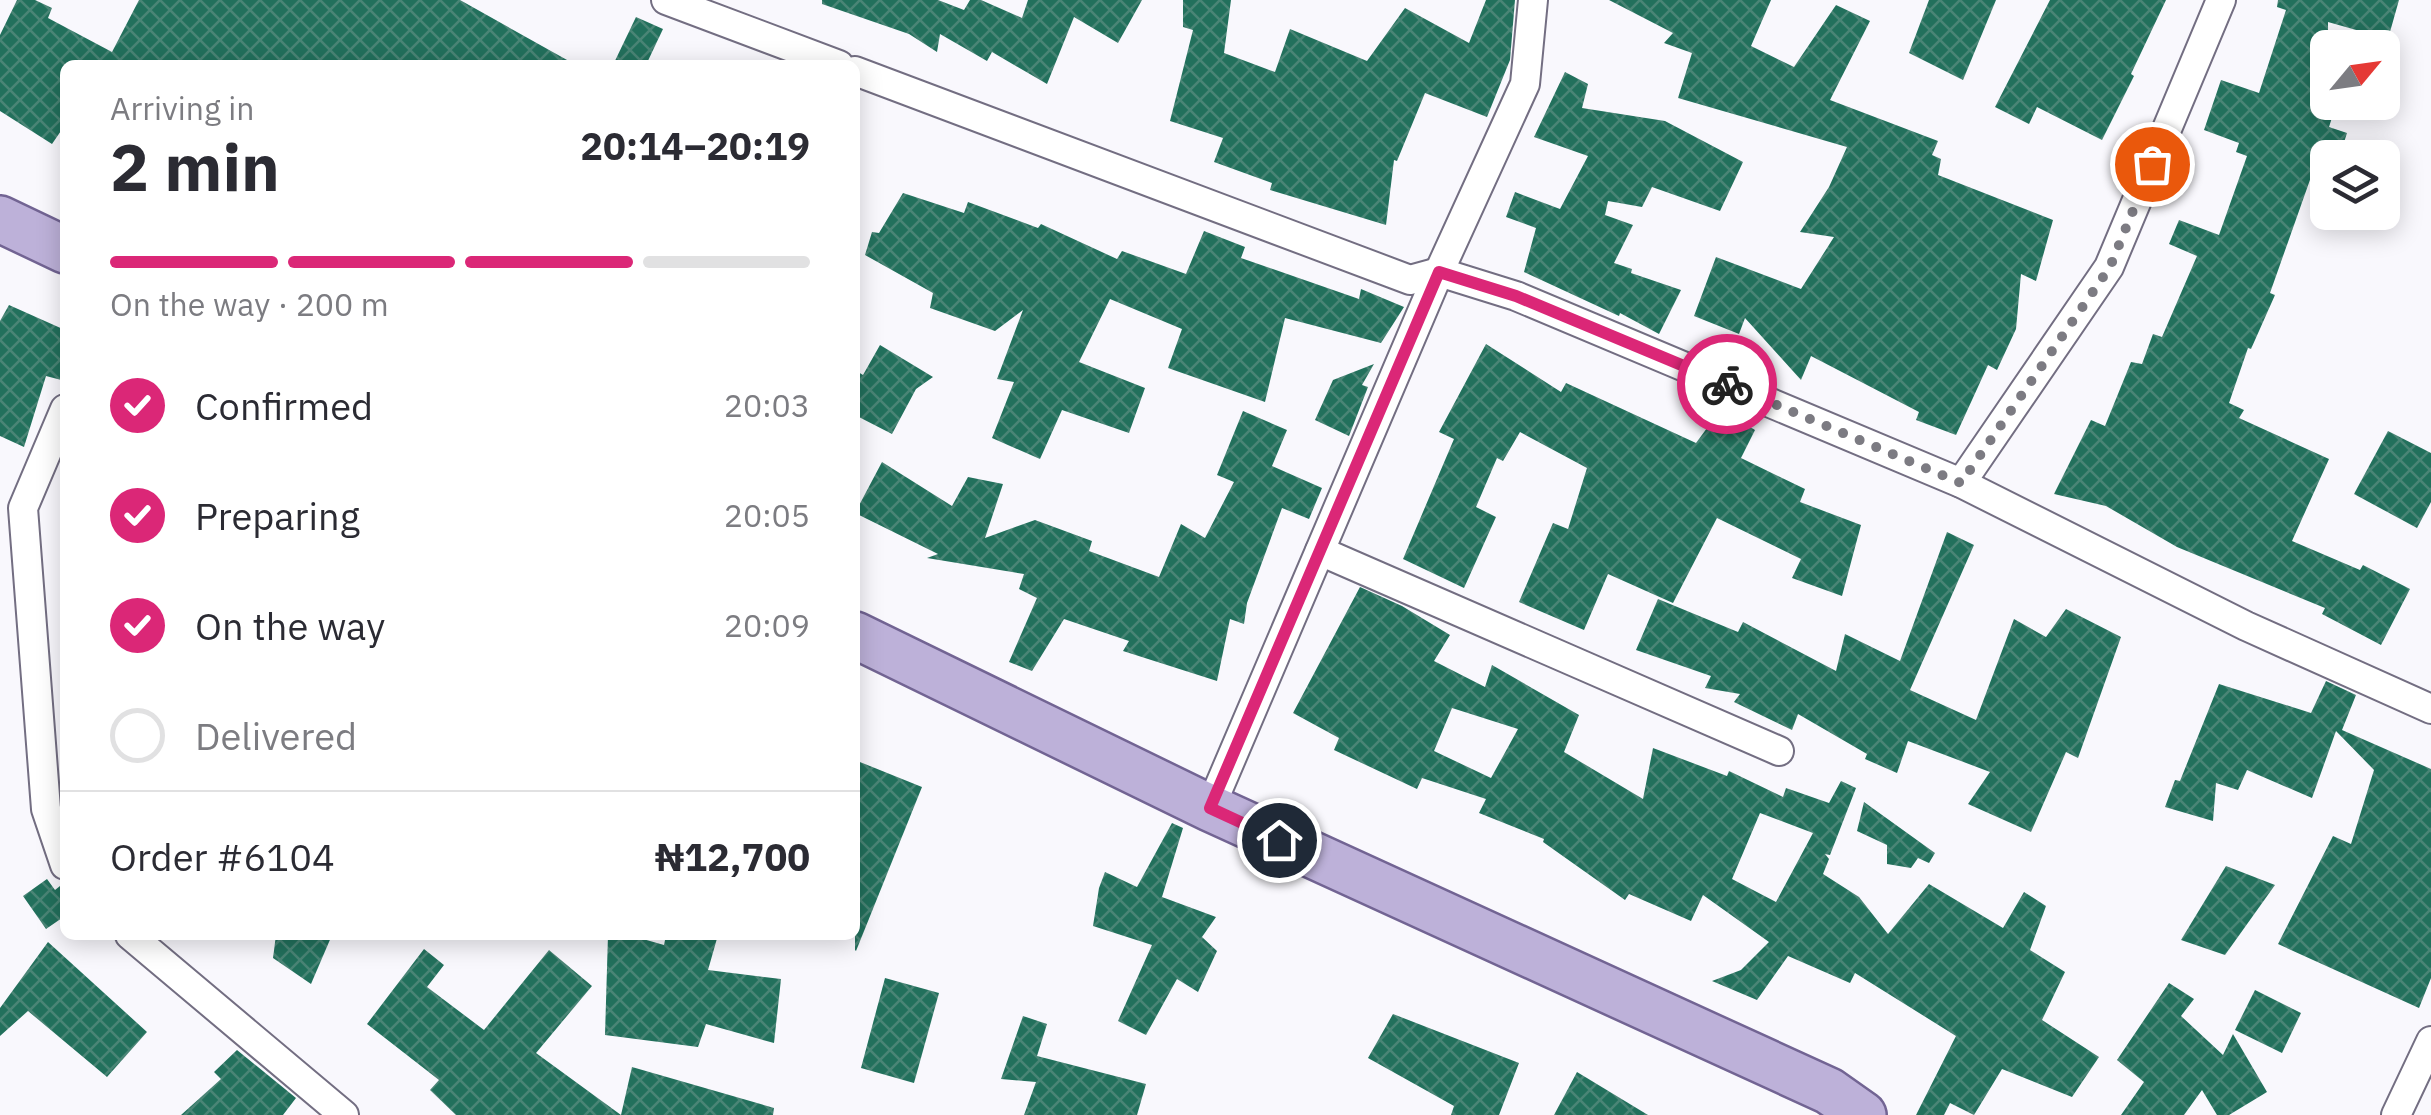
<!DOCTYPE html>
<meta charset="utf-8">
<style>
:root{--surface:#fff;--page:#f2f2f3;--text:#2b2b33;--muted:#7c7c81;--line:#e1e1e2;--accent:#db2777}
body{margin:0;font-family:"IBM Plex Sans",sans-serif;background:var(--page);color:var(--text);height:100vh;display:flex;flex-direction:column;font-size:38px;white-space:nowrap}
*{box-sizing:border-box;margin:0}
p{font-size:32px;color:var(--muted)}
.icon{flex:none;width:55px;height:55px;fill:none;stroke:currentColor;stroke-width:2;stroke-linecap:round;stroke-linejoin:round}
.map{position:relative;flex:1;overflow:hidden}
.details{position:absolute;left:60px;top:60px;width:800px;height:880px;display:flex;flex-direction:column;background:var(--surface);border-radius:15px;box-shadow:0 5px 25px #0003}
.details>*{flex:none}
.needle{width:65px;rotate:61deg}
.tools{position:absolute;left:2310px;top:30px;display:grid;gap:20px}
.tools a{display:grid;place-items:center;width:90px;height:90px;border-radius:15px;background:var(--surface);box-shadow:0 5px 25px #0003;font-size:50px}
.pin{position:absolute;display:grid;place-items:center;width:85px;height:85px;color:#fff;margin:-42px;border:5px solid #fff;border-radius:50%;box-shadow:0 2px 10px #0007}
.courier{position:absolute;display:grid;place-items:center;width:100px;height:100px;margin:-50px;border:8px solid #db2777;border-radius:50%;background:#fff;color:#222;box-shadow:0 2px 12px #0007}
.overview em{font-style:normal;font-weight:700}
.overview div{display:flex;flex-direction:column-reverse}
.overview{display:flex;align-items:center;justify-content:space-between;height:170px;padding:0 50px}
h1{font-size:65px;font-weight:700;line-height:75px}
.bar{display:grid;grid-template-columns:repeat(4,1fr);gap:15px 10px;align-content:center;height:120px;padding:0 50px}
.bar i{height:12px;border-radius:8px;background:var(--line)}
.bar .on{background:var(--accent)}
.bar p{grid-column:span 4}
.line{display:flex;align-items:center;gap:25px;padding:0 50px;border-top:2px solid var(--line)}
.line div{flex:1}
ol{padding:0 50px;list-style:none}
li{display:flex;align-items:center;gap:30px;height:110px}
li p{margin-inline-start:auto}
li .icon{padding:10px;border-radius:50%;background:var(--accent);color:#fff;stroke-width:4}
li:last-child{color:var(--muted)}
li i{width:55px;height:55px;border:5px solid var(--line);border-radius:50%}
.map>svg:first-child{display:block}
</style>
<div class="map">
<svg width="2431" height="1115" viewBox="0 0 2431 1115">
<defs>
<pattern id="building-cross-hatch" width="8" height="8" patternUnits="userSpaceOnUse" patternTransform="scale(2.5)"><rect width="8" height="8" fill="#22705c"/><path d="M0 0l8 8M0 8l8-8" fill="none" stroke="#4a8576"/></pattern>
</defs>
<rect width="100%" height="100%" fill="#f9f8fd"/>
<g fill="url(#building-cross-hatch)" fill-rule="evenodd">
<polygon points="17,0 35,0 52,8 48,18 112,52 139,0 460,0 576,65 65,65 65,125 52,144 0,111 0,35"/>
<polygon points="822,0 938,0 964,10 970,0 981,0 1022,18 1028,0 1142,0 1118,43 1074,17 1047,84 992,52 987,61 940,34 937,52 909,34 822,4"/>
<polygon points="1183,0 1231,0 1224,53 1275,72 1290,29 1367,61 1405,8 1469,43 1486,0 1515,0 1510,60 1487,117 1425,93 1397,161 1394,160 1386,225 1270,190 1272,183 1214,162 1223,138 1170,121 1193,30 1183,27"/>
<polygon points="1609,0 1771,0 1751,46 1794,67 1836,5 1870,21 1830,100 1938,141 1932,155 1941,159 1938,175 2053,220 2036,281 2021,274 2016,329 1997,370 1988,365 1956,435 1916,420 1919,412 1811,356 1801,380 1745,318 1739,334 1694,316 1716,257 1801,289 1834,237 1800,232 1829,187 1847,147 1678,98 1692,53 1664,43 1673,33"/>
<polygon points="1929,0 1996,0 1963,80 1909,53"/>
<polygon points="2050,0 2166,0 2131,74 2134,76 2102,140 2037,107 2029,124 1995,107"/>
<polygon points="2278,0 2399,0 2388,39 2328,22 2328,102 2337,102 2329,127 2347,133 2339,158 2328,158 2328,183 2311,177 2270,293 2275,295 2251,349 2248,348 2229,403 2244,410 2239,418 2329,459 2292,541 2360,570 2363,565 2410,589 2381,645 2322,614 2325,608 2177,547 2106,506 2054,494 2091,420 2105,426 2131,362 2142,364 2153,334 2162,337 2197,256 2169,244 2179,220 2219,235 2247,156 2236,152 2239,143 2204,130 2221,80 2259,93 2286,10 2277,7"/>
<polygon points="636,17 663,29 646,65 613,65"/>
<polygon points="1565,72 1588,84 1582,108 1665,121 1743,162 1720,211 1652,187 1642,207 1608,201 1605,215 1633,225 1614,263 1632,269 1631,273 1681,290 1659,334 1620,313 1619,316 1524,272 1536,228 1506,217 1515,192 1560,209 1588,156 1534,137"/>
<polygon points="903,193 964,213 968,202 1038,228 1041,224 1117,259 1122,251 1186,274 1204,231 1245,247 1241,258 1359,299 1361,289 1404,307 1381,343 1285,318 1265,402 1168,368 1182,329 1110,299 1079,362 1145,388 1129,433 1062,410 1040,459 992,438 1014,382 997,379 1023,310 995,331 930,308 933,293 865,255 872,232 879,233"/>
<polygon points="9,305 65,330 65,381 46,376 24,447 0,436 0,321"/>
<polygon points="1486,344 1561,392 1566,383 1696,443 1721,409 1755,430 1741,458 1805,489 1800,502 1861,525 1842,596 1792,578 1801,559 1717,518 1673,603 1608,574 1584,630 1519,602 1553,523 1568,529 1587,468 1520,432 1503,461 1497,458 1476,507 1496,517 1464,588 1403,559 1454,439 1439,432"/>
<polygon points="880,345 933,377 916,389 892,434 855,415 855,370 863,375"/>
<polygon points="1374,364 1362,385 1368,387 1349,436 1315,420 1333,380"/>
<polygon points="1243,411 1287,430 1272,466 1322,488 1309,519 1282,508 1247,603 1244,624 1230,619 1217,681 1123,651 1129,641 1064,619 1032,671 1009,662 1037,598 1019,589 1024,574 927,558 938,554 855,513 882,462 952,506 968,477 1003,484 985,538 1035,520 1092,541 1089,551 1159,577 1181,524 1205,538 1234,482 1217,475"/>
<polygon points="2388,431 2431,453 2431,502 2417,528 2354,494"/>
<polygon points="1947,532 1974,545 1910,690 1976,720 2014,619 2046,637 2066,609 2121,637 2078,758 2066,752 2031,832 1968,804 1990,772 1908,741 1897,773 1865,759 1867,754 1798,714 1792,730 1734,702 1740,694 1705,688 1711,676 1636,650 1658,599 1738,632 1743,622 1836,671 1845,634 1900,661"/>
<path d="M1360,587L1402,606L1450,635L1434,661L1485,687L1492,665L1579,715L1564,752L1643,799L1653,748L1727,776L1729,771L1783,797L1786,788L1829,803L1841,781L1856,788L1830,855L1825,854L1829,859L1823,874L1859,897L1888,934L1929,884L2003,928L2024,892L2046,906L2030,950L2065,972L2042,1020L2099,1057L2072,1097L2002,1069L1974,1115L1950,1103L1944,1115H1916L1956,1036L1855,973L1850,983L1788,956L1757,1000L1712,981L1741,970L1769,942L1703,895L1691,921L1629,894L1625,900L1543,842L1544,839L1479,813L1486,799L1422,778L1417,789L1334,750L1339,738L1293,713ZM1452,708L1518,729L1491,778L1434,751ZM1760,813L1813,833L1776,902L1732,879Z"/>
<polygon points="2326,681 2356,695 2342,730 2431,769 2431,978 2419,1008 2278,944 2333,836 2351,844 2374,770 2336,731 2312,798 2247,770 2238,790 2216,783 2213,821 2165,807 2175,780 2180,781 2219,684 2311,713"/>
<polygon points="855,760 922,787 856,951 855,950"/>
<polygon points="1864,802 1935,853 1929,863 1918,858 1911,868 1887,864 1887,845 1857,831"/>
<polygon points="1172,823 1183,828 1162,897 1216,917 1202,937 1217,951 1198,992 1177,979 1146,1035 1118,1021 1152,945 1093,926 1099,888 1105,872 1137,887"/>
<polygon points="2226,866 2275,885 2225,955 2181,940"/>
<polygon points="47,879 55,890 65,882 65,916 46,929 23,896"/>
<polygon points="276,935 332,935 311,984 273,958"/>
<polygon points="608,935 629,935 664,945 666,935 718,935 708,970 781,979 774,1043 706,1024 698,1047 605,1035"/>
<polygon points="48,942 147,1032 107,1077 28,1011 0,1036 0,1008"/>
<polygon points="424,949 444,965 427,987 484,1030 549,950 592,986 536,1053 621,1115 456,1115 430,1090 439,1080 367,1024"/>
<polygon points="885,978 939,993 914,1083 861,1068"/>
<polygon points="2169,983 2194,999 2181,1016 2223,1055 2233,1034 2267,1092 2229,1115 2217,1115 2202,1090 2184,1115 2121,1115 2144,1082 2117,1060"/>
<polygon points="2255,990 2301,1013 2282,1053 2235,1030"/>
<polygon points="1393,1014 1519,1063 1499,1115 1451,1115 1454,1106 1368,1058"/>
<polygon points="1023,1016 1047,1024 1037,1056 1146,1084 1137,1115 1024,1115 1036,1082 1001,1079"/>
<polygon points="237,1050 296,1098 283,1115 181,1115 221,1079 214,1072"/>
<polygon points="632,1067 774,1108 773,1115 621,1115"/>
<polygon points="1577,1072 1648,1115 1554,1115"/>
</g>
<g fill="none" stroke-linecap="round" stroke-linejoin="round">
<defs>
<g id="street">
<polyline points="666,0 839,65"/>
<polyline points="855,71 1410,280 1439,272 1516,296 1961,483 2246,626 2431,709"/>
<polyline points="65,409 23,508 46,809 65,865"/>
<polyline points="1961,483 2109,267 2221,0"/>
<polyline points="1320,551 1779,751"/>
<polyline points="1210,808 1439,272 1525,84 1533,0"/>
<polyline points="130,935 344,1115"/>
<polyline points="2396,1115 2431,1041"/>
</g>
<g id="primary">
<polyline points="0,219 65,250"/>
<polyline points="855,635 1210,808 1829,1091 1863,1115"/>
</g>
</defs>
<use href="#street" stroke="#736e82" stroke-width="32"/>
<use href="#primary" stroke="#726493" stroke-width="50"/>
<use href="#street" stroke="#fff" stroke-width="28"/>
<use href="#primary" stroke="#bdb1d9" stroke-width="45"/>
</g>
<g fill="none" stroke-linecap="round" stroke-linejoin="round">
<polyline stroke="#7c7b82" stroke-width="10" stroke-dasharray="0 18" points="1727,384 1961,483 2110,267 2152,164"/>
<polyline stroke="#db2777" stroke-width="12" points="1279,840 1210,808 1439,272 1516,296 1727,384"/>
</g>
</svg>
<div class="tools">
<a><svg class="needle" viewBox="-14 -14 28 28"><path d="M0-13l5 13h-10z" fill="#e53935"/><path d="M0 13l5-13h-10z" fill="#7c7c81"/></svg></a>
<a><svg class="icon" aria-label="layers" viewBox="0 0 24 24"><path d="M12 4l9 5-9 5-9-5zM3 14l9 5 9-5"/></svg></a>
</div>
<div class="pin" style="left:2152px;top:164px;background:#ea580c"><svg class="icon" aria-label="bag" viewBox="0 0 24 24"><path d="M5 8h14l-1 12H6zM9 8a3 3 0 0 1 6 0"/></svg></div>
<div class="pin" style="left:1279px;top:840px;background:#1f2937"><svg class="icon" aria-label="home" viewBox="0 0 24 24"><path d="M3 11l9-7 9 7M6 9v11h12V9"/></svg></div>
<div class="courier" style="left:1727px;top:384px"><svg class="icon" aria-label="bike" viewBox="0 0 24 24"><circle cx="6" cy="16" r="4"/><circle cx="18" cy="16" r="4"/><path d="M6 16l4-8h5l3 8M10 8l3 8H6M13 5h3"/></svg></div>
<section class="details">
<div class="overview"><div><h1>2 min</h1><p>Arriving in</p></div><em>20:14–20:19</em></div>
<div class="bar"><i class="on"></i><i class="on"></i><i class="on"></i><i></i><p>On the way · 200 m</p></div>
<ol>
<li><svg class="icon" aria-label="check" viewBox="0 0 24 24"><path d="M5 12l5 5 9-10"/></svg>Confirmed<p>20:03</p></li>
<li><svg class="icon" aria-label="check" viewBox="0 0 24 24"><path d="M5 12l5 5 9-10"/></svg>Preparing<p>20:05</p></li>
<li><svg class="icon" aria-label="check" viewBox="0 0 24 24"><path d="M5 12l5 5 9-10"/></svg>On the way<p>20:09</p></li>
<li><i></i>Delivered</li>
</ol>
<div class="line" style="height:130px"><div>Order #6104</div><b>₦12,700</b></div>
</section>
</div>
